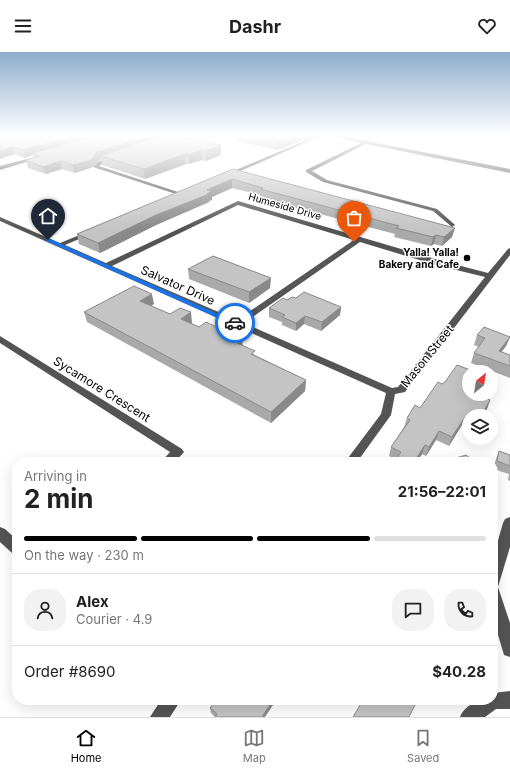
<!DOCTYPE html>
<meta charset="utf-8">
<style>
:root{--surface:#fff;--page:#f2f2f2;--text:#222;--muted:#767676;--line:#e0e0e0;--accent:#000}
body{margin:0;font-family:Inter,sans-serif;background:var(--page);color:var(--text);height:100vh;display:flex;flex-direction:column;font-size:15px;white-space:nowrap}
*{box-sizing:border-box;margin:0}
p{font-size:13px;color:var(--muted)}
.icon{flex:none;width:22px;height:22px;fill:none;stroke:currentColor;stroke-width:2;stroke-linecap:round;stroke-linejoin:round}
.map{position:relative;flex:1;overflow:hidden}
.side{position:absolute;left:12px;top:405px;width:486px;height:248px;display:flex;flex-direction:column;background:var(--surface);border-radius:16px;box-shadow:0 4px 16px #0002}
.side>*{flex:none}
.needle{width:26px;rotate:30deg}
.buttons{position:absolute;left:462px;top:313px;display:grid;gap:8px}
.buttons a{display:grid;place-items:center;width:36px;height:36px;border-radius:50%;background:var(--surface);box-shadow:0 4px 16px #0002;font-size:20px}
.pin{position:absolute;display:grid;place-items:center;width:34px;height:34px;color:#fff;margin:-41px -17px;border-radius:50% 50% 50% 0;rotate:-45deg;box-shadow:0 0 4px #0007}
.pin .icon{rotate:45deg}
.courier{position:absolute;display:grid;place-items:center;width:40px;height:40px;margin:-20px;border:3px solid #1a73e8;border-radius:50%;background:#fff;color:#222;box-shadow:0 1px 5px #0007}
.head em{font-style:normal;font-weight:700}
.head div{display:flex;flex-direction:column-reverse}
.head{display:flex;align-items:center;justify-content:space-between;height:68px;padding:0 12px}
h1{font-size:26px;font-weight:700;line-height:30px}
.bar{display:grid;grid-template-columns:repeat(4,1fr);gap:6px 4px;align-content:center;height:48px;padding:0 12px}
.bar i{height:5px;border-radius:3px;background:var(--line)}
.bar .active{background:var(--accent)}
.bar p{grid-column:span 4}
.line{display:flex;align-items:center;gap:10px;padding:0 12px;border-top:1px solid var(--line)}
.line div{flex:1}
.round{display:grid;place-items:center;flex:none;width:42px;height:42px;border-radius:16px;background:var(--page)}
header{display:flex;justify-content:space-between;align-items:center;height:52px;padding:0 12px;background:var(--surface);font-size:18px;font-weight:700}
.menu{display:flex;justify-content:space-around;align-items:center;height:56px;border-top:1px solid var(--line);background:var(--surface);font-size:11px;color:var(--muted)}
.menu a{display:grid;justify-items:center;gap:2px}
.menu .active{color:var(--accent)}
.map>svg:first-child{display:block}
</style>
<header><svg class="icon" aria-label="menu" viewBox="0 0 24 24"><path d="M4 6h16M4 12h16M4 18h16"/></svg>Dashr<svg class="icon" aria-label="heart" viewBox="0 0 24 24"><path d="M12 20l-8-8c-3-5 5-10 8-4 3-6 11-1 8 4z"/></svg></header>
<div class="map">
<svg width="510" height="665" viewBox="0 0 510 665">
<rect width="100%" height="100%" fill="#fff"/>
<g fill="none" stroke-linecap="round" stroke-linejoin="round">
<g fill="#545454" fill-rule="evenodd">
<polygon points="316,84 321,84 229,124 224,123"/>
<polygon points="333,84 341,84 510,117 510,121 366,92 312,119 327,128 437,157 454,172 455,173 452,175 433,159 323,130 306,120 306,118 361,91"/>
<polygon points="38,104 40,106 0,118 0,114"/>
<polygon points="115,105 117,107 103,111 99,114 184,142 179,143 93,115 99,109"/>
<path d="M238,149L442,209L488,221L508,197L510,196V203L405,340L395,342L391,363L357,410H345L381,362L386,341L0,169V165L60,191L87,180H91V182L65,193L106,211ZM238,153L354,188L237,268L112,214ZM360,190L436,213L485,225L398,335L392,336L244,271Z"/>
<polygon points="0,284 182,397 184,400 175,410 161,410 170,400 0,291"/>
<polygon points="510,465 510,495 498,535 510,571 510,605 504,603 493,566 493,506 503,471 505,467"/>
<polygon points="0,475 5,477 17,488 17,503 12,501 0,490"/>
<path d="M510,639V657H496L485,665H460C466,651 480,648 493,648V641Z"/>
<polygon points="161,648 181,648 170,665 150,665"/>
</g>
</g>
<g fill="#a9a9a9">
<polygon points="0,84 221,93 221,103 206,109 202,108 189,112 186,112 145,127 102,113 101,107 99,108 93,115 75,121 62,117 46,122 28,116 26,108 34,105 34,103 25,106 15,102"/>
<polygon points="237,84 314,84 277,98 237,89"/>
<polygon points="233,117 452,185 442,194 434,192 431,194 394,185 395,182 260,146 260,143 232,136 212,145 212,148 209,149 209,150 156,173 100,201 79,192 77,182"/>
<polygon points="188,217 270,236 249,251 189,227"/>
<polygon points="296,246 341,255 340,263 321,279 304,272 296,279 282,273 282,270 269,265 269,256 287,248"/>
<polygon points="154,252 151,254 192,271 191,271 199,275 242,287 242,294 255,303 306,328 305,339 271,371 87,270 84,260"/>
<polygon points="477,283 510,285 506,294 501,300 510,303 510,326 471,311 474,301 479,295 474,293"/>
<polygon points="469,320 469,342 477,343 490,348 487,357 482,364 469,364 469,377 462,373 449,394 436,388 426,404 422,402 417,410 394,410 396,407 389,404 391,395 404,375 407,366 420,356 442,332"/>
<polygon points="499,399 510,403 510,429 508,428 509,422 493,417 496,407"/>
<polygon points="456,406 475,410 454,410"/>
<polygon points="216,648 273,648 273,653 215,665 211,661 210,656"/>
</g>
<g fill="#898989">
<polygon points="76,84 102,84 33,101 34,103 25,106 23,98"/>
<polygon points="151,84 166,84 100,104 101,107 99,108 93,115 75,121 73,113 97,100"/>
<polygon points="293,84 314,84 277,98 277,90"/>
<polygon points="221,93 221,103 206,109 205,99"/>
<polygon points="13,95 15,102 0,107 0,99"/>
<polygon points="201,98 202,108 189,112 188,103"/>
<polygon points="185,102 186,112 145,127 144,117"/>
<polygon points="61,109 62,117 46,122 43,115"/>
<polygon points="232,127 232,136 212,145 212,148 209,149 209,150 156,173 100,201 98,191 154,164 207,138"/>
<polygon points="455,176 452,185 442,194 444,185"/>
<polygon points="436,183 434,192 431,194 433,185"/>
<polygon points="271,226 270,236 249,251 249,240"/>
<polygon points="152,242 154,252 142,259 140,249"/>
<polygon points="341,255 340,263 321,279 322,270"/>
<polygon points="191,260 192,271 182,277 181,267"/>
<polygon points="305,264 304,272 296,279 296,271"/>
<polygon points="510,285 506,294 495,309 499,299"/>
<polygon points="242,287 243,298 237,291"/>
<polygon points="306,328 305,339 271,371 271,360"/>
<polygon points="490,348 487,357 482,364 481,364"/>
<polygon points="465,365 462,373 449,394 452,385"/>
<polygon points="439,379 436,388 426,404 429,395"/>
<polygon points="425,393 422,402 417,410 414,410"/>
<polygon points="273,648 273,653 265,665 262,665"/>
</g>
<g fill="#c4c4c4" stroke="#898989">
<polygon points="0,84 76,84 23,98 13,95 0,99"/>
<polygon points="94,84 151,84 97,100 91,108 73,113 61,109 43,115 26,108 40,104 33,101"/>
<polygon points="159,84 179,84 221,93 205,99 201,98 188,103 185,102 144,117 100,104"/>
<polygon points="249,84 293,84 277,90"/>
<polygon points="233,117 455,176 444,185 436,183 433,185 396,176 399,174 260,137 263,136 232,127 207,138 212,139 207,142 209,142 154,164 98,191 77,182"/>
<polygon points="213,204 271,226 249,240 188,217"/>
<polygon points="134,234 152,242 140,249 170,262 180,256 191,260 181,267 199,275 206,270 242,287 237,291 255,299 251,302 306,328 271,360 84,260"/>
<polygon points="304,240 341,255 322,270 305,264 296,271 282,265 285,263 269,256 283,246 287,248 292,245 296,246"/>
<polygon points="484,275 510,285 499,299 510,303 510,314 474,301 485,286 477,283"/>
<polygon points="457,313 473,319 469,320 469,342 475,342 490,348 481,364 469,364 469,366 465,365 452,385 439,379 429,395 425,393 414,410 394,410 401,400 391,395 410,368 407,366 415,353 420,356 438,330 442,332 445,330"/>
<polygon points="499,399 510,403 510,414 497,409"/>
<polygon points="466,403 475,410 459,410 456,406"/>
<polygon points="216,648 273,648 262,665 215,665 217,662 210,656"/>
<polygon points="363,648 413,648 416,651 409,665 353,665"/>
</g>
<linearGradient id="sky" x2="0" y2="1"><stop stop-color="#8cadcc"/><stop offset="0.47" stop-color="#fff"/><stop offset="1" stop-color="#fff" stop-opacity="0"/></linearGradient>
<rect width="510" height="177" fill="url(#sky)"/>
<polygon fill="#1a73e8" points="46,187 50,187 238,271 233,273 46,189"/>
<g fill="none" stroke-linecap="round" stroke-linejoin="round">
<polyline stroke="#595959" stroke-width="4" stroke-dasharray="0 7.2" points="235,271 237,272 354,190"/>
</g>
<circle fill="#000" stroke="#fff" stroke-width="1.5" cx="467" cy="206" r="4"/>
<g text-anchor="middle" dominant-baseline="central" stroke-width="3" stroke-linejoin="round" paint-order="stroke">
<g font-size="10" fill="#000" stroke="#fff">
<text transform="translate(285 154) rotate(16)">Humeside Drive</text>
</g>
<g font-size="10" font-weight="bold" fill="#000" stroke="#fff" text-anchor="end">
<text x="459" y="200">Yalla! Yalla!<tspan x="459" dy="12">Bakery and Cafe</tspan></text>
</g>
<g font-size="12" fill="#000" stroke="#fff">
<text transform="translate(178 233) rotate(24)">Salvator Drive</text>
<text transform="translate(427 304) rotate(-51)">Mason Street</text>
<text transform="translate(102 337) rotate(32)">Sycamore Crescent</text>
</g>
</g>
</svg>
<div class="buttons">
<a><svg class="needle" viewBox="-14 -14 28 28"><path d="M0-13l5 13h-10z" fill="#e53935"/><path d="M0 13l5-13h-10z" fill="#767676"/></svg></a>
<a><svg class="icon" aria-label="layers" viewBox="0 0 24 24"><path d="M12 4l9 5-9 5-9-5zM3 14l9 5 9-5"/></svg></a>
</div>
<div class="pin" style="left:354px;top:190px;background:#ea580c"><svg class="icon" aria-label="bag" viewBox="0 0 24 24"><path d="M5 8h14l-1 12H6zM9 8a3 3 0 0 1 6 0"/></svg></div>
<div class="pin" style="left:48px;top:188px;background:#1f2937"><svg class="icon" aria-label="home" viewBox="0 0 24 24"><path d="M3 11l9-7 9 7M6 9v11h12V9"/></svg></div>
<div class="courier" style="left:235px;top:271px"><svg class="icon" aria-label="car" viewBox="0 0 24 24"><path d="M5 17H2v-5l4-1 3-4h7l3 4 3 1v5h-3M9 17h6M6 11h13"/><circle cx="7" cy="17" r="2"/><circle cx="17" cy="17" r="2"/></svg></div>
<section class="side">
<div class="head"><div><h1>2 min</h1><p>Arriving in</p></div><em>21:56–22:01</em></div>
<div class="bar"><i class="active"></i><i class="active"></i><i class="active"></i><i></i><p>On the way · 230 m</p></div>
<div class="line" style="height:72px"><a class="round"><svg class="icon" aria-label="person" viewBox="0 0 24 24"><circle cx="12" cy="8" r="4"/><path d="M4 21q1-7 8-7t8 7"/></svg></a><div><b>Alex</b><p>Courier · 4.9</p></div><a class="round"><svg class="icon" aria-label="chat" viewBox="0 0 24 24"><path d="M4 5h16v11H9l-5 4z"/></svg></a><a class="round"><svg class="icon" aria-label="phone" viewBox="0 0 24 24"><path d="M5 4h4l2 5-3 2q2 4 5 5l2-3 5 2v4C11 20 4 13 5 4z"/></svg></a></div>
<div class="line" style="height:52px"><div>Order #8690</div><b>$40.28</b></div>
</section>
</div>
<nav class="menu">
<a class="active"><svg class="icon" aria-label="home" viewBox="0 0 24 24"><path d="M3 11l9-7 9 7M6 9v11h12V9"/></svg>Home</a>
<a><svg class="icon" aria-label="map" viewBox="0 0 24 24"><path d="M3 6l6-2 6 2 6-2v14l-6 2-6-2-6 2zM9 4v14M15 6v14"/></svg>Map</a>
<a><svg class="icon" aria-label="saved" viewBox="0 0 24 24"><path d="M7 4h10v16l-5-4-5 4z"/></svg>Saved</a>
</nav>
